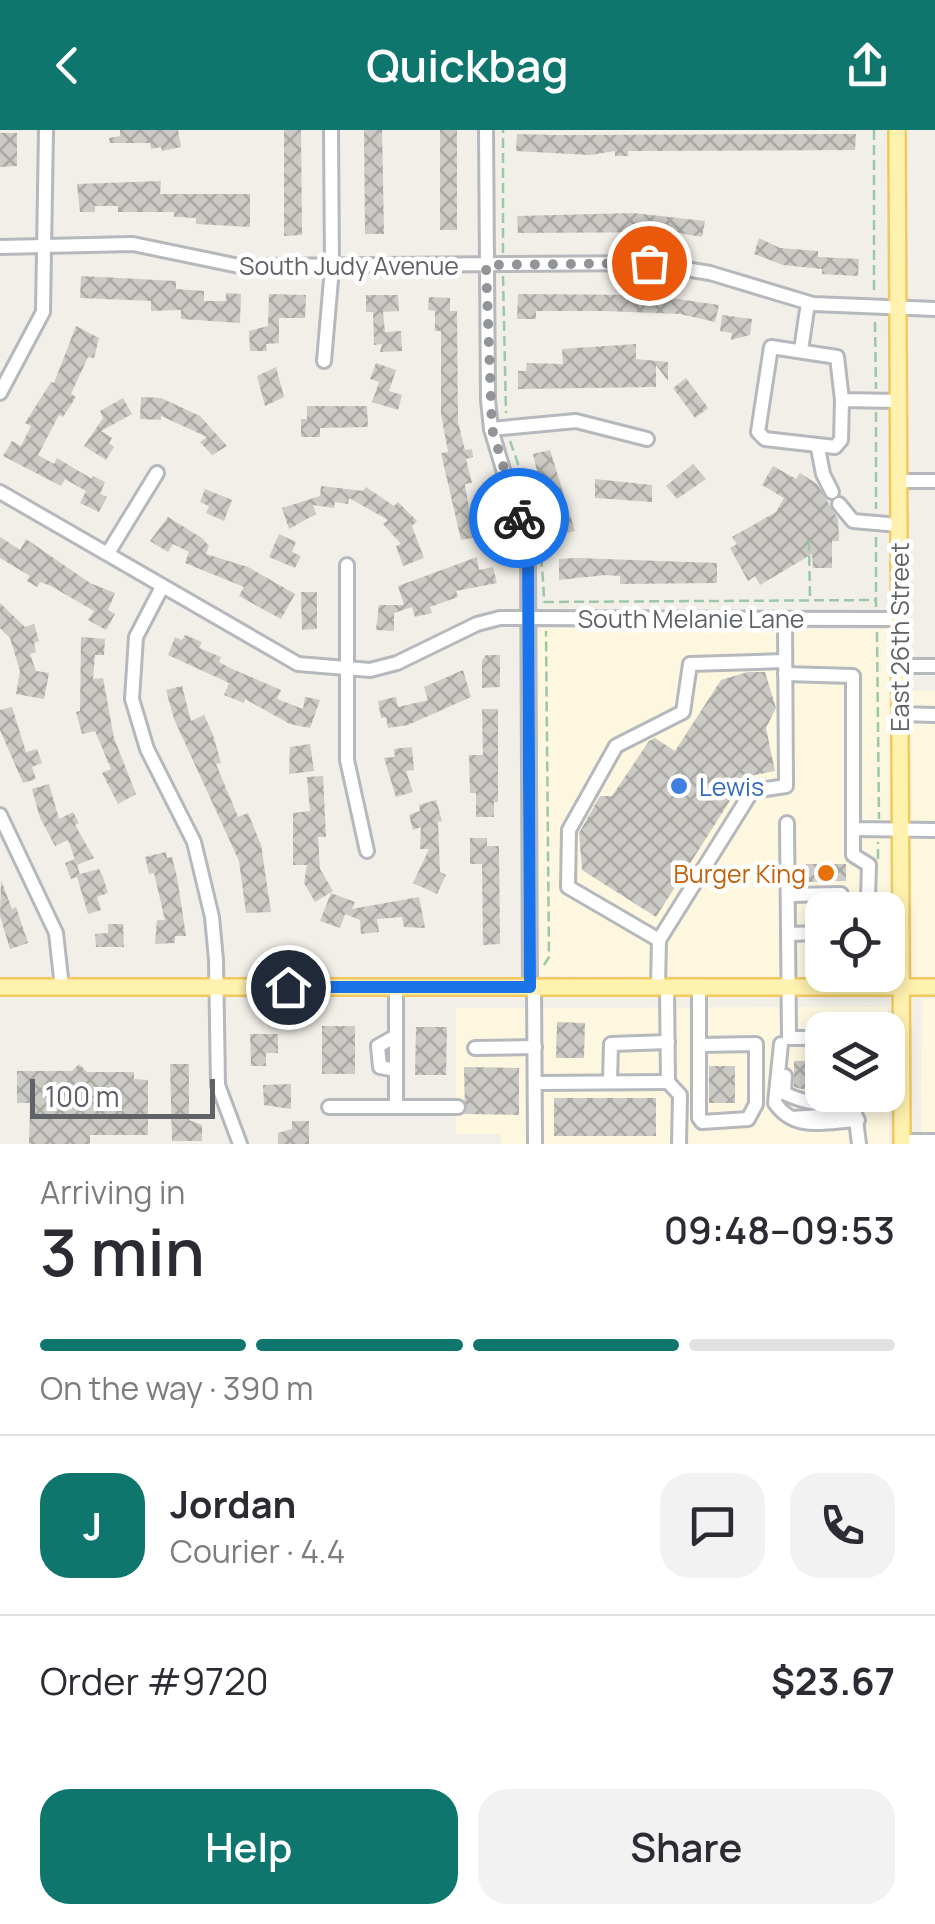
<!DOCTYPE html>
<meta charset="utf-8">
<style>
:root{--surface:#fff;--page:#f2f2f3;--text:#2b2b33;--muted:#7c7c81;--line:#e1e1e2;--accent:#0f766e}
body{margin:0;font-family:Manrope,sans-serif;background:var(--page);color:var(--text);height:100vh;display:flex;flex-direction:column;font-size:38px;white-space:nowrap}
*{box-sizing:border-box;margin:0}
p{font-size:32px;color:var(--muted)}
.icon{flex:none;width:55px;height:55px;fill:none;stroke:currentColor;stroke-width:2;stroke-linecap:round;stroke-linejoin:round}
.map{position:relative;height:1014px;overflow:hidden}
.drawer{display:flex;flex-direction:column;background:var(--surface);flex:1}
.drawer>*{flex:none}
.fabs{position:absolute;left:805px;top:762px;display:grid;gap:20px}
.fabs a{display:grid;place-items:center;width:100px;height:100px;border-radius:20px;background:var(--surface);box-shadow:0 5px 15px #0003;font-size:50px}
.scale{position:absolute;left:30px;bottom:25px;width:185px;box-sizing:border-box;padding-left:10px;border:5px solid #5f6368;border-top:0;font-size:28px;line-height:35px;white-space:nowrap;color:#5f6368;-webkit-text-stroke:8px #fff;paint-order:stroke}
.pin{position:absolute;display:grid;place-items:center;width:85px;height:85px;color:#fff;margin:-42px;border:5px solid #fff;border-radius:50%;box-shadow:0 2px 10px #0007}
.courier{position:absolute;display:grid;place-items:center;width:100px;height:100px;margin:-50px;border:8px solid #1a73e8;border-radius:50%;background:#fff;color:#222;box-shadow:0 2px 12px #0007}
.head em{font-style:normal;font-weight:600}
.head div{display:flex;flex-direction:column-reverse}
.head{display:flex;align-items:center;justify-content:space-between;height:170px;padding:0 40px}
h1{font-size:65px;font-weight:600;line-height:75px}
.bar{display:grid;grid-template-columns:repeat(4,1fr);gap:15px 10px;align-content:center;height:120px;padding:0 40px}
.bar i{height:12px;border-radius:8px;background:var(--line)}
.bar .on{background:var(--accent)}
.bar p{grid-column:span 4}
.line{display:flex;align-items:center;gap:25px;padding:0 40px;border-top:2px solid var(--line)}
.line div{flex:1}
.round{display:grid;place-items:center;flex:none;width:105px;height:105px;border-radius:30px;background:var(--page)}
.action{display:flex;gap:20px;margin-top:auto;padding:20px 40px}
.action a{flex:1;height:115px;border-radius:30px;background:var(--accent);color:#fff;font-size:40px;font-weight:600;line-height:115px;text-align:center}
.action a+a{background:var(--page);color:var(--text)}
header{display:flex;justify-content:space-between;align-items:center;height:130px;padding:0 40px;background:var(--accent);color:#fff;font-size:45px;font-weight:600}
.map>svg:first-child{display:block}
</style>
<header><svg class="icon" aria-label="back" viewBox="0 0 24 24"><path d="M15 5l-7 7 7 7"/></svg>Quickbag<svg class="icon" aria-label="share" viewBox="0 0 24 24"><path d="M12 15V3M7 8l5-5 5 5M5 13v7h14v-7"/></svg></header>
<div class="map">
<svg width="935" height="1014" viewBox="0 0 935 1014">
<defs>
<pattern id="building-cross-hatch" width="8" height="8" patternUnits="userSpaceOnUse" patternTransform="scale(2.5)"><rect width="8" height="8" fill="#cccac5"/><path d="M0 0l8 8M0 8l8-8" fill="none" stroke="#a9a8a4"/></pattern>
</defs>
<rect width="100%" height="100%" fill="#f1efe8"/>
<g fill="#fef7e0" fill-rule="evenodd">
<path d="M538,498L891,499L890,847L538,846ZM822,780H888V845H822Z"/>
<polygon points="910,561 935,561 935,849 912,849"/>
<polygon points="922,869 935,869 935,1014 921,1014"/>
<path d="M888,877L889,1014H501L500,1004H456V878ZM822,900H888V965H822Z"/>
</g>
<g fill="url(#building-cross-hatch)">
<polygon points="120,0 178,0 181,17 162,21 161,17 151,19 150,13 110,13 109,8 120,6"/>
<polygon points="284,0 301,0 302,105 284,106"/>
<polygon points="364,0 382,0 384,104 365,104"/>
<rect x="440" y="0" width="17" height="100"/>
<polygon points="0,3 17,3 17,36 0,37"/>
<polygon points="517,4 557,5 856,4 855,20 628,21 628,26 615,26 615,21 590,25 516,21"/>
<polygon points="161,51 160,64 250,64 250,97 196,94 196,88 174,87 174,82 118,82 118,76 95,76 95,82 80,82 77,54"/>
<polygon points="633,83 705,91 702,107 674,102 518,103 517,86"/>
<polygon points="759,108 780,118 818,121 818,127 859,129 858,146 822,144 822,139 783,135 754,124"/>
<polygon points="81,146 176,151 176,159 204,161 204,171 226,171 226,163 241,164 240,193 181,189 181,180 151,181 151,171 80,168"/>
<polygon points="269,164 306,165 305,188 279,188 279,213 266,214 267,221 250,221 249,201 268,196"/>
<polygon points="518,164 650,165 719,175 715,192 680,184 606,181 536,181 536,189 517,189"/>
<polygon points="366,165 398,165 399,181 383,182 385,202 401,201 402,221 380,222 382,214 374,215 373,182 366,182"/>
<polygon points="429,167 450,168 450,181 457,181 458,292 465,320 472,319 473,327 466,329 472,353 465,354 470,385 483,382 487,405 461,410 441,323 448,322 441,284 441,201 435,201 435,181 428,180"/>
<polygon points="722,185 752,189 750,205 731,210 732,203 720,201"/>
<polygon points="76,196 99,208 94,228 88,227 71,264 76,267 63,287 59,285 38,325 54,334 57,328 92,349 93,346 105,352 100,364 107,367 99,382 80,373 86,361 65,349 61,356 3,326 12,311 21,316 31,296 25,293 51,252 54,253"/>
<polygon points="636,214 636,229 668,232 668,251 656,235 656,257 518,259 518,241 526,241 527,233 563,234 562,219"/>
<polygon points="376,233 396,240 389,261 402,265 398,280 372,272 379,252 370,249"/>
<polygon points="276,237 284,267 265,276 257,246"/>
<polygon points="686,248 708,278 695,288 673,258"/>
<polygon points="141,267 161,268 200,286 227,316 212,325 200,312 207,307 161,286 161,290 140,289"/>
<polygon points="123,268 132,284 101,301 112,308 109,313 114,317 106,330 84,316 103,288 100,281"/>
<polygon points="307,276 367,276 368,297 320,298 320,307 301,307 301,289 307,289"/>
<polygon points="550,320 575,401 556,405 547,358 541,359 533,324"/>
<polygon points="693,334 706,349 677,369 666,356"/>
<polygon points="773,336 796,349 800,343 817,354 838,389 839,411 832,411 832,438 813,438 812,424 760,455 755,446 748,451 730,418 737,414 732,407 776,382 784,368 762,355"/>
<polygon points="595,349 652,355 652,372 595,368"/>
<polygon points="321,356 363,361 366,357 394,376 398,372 417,391 412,396 424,428 403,436 396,416 401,414 383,394 388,390 349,368 348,374 335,372 334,378 313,375 316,384 289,399 282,378 320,366"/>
<polygon points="205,359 232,370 224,391 206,383 209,376 200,372"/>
<polygon points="168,387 202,408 209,416 206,424 248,437 295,464 281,489 239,466 244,457 185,433 189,422 173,414 168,422 150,411"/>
<polygon points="279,404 296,412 292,422 301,426 295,438 269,427"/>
<polygon points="0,407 20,420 26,409 90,453 115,463 108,480 115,484 106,500 88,490 94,481 51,456 40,452 37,457 27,451 30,446 0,428"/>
<polygon points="477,427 479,440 493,437 497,453 456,461 458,467 430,477 432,483 415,487 412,477 394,483 394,501 376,500 379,475 404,475 398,456"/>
<polygon points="576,428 717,433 717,453 620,454 620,446 606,445 559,450 559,429"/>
<polygon points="301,462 317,462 317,499 302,500"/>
<polygon points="0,473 25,497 34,494 39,511 34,513 36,522 30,524 36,541 49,543 44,569 16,564 20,541 10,508 0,498"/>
<polygon points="185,505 202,512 199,518 221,527 219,532 230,538 281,560 277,569 303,579 305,567 320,570 310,598 290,594 245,569 244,573 224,565 229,553 168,525 175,507 182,510"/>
<polygon points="81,507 105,509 104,525 95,525 93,549 103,548 114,608 136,664 118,674 102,643 111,639 95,601 82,604 76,582 80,581"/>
<polygon points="486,525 500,525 500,557 482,558 482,530"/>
<polygon points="463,540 471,567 408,595 388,598 386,587 381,588 378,571 396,567 398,577 428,570 424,557"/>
<polygon points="748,542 765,542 776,578 766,598 775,641 745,647 656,787 582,740 579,703 600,666 612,666 649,611 655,608 675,621 721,550"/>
<polygon points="182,556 191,591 204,585 213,605 221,633 216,634 238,687 248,683 261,715 271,782 246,783 239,731 174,589 166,560"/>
<polygon points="12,577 26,622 37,619 42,633 32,637 36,649 23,653 0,600 0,580"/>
<polygon points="482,579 498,579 498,672 494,672 494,687 476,687 476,663 470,663 469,625 483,625"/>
<polygon points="310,614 314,641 289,644 290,617"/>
<polygon points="412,617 414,640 406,641 413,662 396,667 384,628 395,627 394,619"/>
<polygon points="323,646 326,707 318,707 320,739 333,761 315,772 304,753 307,735 293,735 293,683 310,681 307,647"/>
<polygon points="49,654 59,689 73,682 79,693 75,695 94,728 77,735 68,710 55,716 40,688 32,659"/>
<polygon points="436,670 442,691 438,692 440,742 446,745 437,764 413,753 429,719 420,719 421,697 413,700 409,685 420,681 419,675"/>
<polygon points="470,708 487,708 487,716 499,716 500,814 483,815 482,734 470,734"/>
<polygon points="166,722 167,728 172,727 177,747 186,806 175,806 175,813 155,814 157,790 165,790 154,743 149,744 145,727"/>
<polygon points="75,729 80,744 99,739 103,747 108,763 97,767 101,780 88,784 77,747 71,749 65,733"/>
<polygon points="806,734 846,734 846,751 806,752"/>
<polygon points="1,750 12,779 16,777 28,813 10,819 0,786"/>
<polygon points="331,763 355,772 352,779 419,767 425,798 404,797 402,787 377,789 379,802 361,804 360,790 345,784 340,798 320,791"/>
<polygon points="108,794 123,794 124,817 96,817 95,804 108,803"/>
<polygon points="557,892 585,893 584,928 556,928"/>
<rect x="322" y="896" width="33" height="48"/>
<polygon points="416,897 447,897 446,945 415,945"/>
<polygon points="250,904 278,904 278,923 266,923 266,936 251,936"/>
<polygon points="794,931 822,931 822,964 794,957"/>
<polygon points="79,934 87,942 134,942 134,949 148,950 148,1005 90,1005 90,1014 29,1014 30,973 17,973 17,941 72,941"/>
<polygon points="170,934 189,934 189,990 202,995 202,1011 172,1011"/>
<rect x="709" y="936" width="26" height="37"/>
<polygon points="464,937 519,938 519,985 465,984"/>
<polygon points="291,954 291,979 264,975 263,955"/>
<rect x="554" y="968" width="102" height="38"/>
<polygon points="292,991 309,991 309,1014 278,1014 278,1003 292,999"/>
</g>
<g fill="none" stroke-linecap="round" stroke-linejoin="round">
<defs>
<g id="minor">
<polyline points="486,0 488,270 491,299 528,423 530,857"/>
<polyline points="0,117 133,114 239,136 649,133 710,143 813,174 935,179"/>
<polyline points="801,220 808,173"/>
<polyline points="324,231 332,138 331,0"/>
<polyline points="0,263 43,182 46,0"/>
<polyline points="842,270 837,227 771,217 758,302 765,309 835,317 841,310 842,270 898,271"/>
<polyline points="491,299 576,291 647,309"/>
<polyline points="818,318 823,344 832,362"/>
<polyline points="898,351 935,351"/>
<polyline points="0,362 298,534 370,540 397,533 477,494 500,488 899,489"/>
<polyline points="839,374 853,391 899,395"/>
<polyline points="108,423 157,343"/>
<polyline points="347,435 347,630 367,721"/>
<polyline points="162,457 136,507 132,569 147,619 194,712 212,787 216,830 218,955 240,1014"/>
<polyline points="899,536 935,536"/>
<polyline points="785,544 853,546 853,699 935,700"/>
<polyline points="900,584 935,585"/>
<polyline points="0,685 56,803 62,857"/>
<polyline points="787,693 789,908 822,908"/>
<polyline points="853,699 853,725 869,735 868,768 862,780"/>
<polyline points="788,765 841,764"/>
<polyline points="788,804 822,803"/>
<polyline points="659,810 568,757 569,700 616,616 683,582 690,534 785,531"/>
<polyline points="534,857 535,1014"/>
<polyline points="658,857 659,810 752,661 786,656 785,489"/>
<polyline points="667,857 668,952 680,965 679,1014"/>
<polyline points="699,857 699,988 702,992 748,989 756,974 756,914 699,915"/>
<polyline points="396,906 378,916 380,937 396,940"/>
<path d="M781,914L775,973C796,1003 828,991 858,990"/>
<polyline points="475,918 535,917"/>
<path d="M785,946L784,963C798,970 825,978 840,973L841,965"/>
<polyline points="610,952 611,914 668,912"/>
<polyline points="535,953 668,952"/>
<polyline points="853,965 859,1014"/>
<polyline points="329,977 458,977"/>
<polyline points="396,977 396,857"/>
<polyline points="793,988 843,984 851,990"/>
<polyline points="902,1011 935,1011"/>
</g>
<g id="major">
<polyline points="897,0 902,1014"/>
<polyline points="0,857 935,857"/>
</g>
</defs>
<use href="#minor" stroke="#b5b8bc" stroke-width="18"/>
<use href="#major" stroke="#f2c960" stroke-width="20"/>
<g stroke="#9cc7a9" stroke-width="2.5" stroke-dasharray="10 5" stroke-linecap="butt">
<polyline points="874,0 874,164"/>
<polyline points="503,123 503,0"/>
<polyline points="503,146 506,283"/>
<polyline points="875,192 876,259"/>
<polyline points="876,282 876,379"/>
<path d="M510,311C530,366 543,414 544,473"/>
<polyline points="876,407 876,479"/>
<polyline points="809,411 810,470"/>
<polyline points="544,472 875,470"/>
<polyline points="877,502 879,689"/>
<polyline points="878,729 878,712"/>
<polyline points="544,835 549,827 546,501"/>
</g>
<use href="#minor" stroke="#fff" stroke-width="12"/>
<use href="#major" stroke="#fff2af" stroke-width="15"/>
</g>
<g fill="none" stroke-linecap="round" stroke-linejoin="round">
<polyline stroke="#929495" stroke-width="10" stroke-dasharray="0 18" points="519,388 492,299 486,135 649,133"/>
<polyline stroke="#1a73e8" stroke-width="12" points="288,857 530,857 528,422 519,388"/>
</g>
<circle fill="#3f7fe0" stroke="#fff" stroke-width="4" cx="679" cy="656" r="10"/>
<circle fill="#e8710a" stroke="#fff" stroke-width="4" cx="826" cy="743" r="10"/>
<g text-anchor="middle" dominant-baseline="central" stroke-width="9" stroke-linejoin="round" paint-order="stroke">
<g font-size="25" fill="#5f6368" stroke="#fff">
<text x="349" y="135">South Judy Avenue</text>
<text x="691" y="488">South Melanie Lane</text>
<text transform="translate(899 507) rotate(-90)">East 26th Street</text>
</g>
<g font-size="25" fill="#366cbe" stroke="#fff" text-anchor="start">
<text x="699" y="656">Lewis</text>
</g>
<g font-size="25" fill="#c56008" stroke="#fff" text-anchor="end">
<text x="806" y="743">Burger King</text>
</g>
</g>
</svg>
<div class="fabs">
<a><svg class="icon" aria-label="locate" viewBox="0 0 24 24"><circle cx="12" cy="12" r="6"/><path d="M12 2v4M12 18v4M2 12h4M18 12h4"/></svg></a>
<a><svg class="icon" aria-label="layers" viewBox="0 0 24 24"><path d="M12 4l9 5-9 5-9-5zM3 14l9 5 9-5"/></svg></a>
</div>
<div class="scale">100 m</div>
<div class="pin" style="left:649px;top:133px;background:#ea580c"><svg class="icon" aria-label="bag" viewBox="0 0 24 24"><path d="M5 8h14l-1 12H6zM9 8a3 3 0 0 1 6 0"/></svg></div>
<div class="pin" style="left:288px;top:857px;background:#1f2937"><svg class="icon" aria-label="home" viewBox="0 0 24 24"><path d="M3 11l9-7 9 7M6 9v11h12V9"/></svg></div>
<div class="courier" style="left:519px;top:388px"><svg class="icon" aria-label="bike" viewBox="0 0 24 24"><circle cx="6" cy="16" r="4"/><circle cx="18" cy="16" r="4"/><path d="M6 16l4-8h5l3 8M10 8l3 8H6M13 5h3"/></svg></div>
</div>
<section class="drawer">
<div class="head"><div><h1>3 min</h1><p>Arriving in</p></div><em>09:48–09:53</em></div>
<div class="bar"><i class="on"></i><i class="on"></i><i class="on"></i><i></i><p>On the way · 390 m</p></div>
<div class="line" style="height:180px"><b class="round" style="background:var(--accent);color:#fff">J</b><div><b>Jordan</b><p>Courier · 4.4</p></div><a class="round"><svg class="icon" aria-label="chat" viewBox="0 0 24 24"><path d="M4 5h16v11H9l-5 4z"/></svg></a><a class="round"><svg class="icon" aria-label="phone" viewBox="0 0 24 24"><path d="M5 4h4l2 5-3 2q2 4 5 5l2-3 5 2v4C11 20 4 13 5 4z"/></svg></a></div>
<div class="line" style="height:130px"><div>Order #9720</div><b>$23.67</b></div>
<div class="action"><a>Help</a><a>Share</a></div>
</section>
